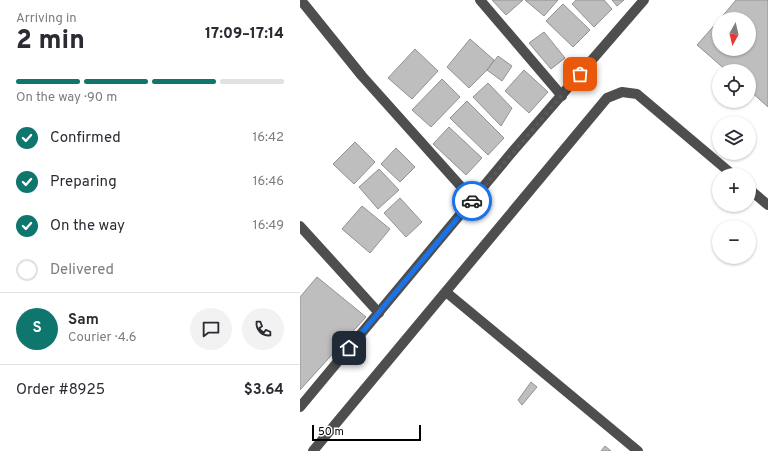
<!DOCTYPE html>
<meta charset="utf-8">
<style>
:root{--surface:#fff;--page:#f2f2f3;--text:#2b2b33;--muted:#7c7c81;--line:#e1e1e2;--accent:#0f766e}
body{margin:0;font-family:Overpass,sans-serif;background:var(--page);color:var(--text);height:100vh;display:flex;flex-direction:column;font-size:15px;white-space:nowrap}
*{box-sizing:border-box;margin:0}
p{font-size:13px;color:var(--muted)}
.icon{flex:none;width:22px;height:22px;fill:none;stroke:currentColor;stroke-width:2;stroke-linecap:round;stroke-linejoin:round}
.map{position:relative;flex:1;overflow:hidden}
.sheet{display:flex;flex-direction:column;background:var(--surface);width:300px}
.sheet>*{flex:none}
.needle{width:26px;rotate:188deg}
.tools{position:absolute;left:412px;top:12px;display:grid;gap:8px}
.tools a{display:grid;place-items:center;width:44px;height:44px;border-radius:50%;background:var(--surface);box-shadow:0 1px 3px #0004;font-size:20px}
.scale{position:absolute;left:12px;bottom:10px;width:109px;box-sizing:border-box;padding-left:4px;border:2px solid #000;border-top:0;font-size:11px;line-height:14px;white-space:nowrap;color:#000;-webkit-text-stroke:3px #fff;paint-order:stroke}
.pin{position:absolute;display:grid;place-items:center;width:34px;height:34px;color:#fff;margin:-17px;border-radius:8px;box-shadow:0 2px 6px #0006}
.courier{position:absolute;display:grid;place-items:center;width:40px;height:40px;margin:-20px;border:3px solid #1a73e8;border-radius:50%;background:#fff;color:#222;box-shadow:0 1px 5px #0007}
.headline em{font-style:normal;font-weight:800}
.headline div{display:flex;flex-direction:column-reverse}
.headline{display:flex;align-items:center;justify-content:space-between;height:68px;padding:0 16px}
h1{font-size:26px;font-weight:800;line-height:30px}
.bar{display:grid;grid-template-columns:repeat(4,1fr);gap:6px 4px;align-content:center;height:48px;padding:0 16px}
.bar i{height:5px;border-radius:3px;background:var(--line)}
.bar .active{background:var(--accent)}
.bar p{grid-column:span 4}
.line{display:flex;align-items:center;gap:10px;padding:0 16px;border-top:1px solid var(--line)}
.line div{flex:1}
.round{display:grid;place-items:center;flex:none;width:42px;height:42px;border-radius:21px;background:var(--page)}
ol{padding:0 16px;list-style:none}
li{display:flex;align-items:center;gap:12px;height:44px}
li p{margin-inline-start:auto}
li .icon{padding:4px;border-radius:50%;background:var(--accent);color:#fff;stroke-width:4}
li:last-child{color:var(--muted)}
li i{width:22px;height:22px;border:2px solid var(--line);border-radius:50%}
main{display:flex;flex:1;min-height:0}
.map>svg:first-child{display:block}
</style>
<main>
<section class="sheet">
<div class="headline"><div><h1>2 min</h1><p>Arriving in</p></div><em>17:09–17:14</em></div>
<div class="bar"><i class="active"></i><i class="active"></i><i class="active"></i><i></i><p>On the way · 90 m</p></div>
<ol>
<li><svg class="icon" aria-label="check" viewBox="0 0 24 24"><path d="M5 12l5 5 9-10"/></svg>Confirmed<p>16:42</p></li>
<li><svg class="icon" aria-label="check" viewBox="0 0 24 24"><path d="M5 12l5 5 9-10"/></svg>Preparing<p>16:46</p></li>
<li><svg class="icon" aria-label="check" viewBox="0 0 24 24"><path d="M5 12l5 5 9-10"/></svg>On the way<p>16:49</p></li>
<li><i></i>Delivered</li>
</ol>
<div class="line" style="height:72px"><b class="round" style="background:var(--accent);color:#fff">S</b><div><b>Sam</b><p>Courier · 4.6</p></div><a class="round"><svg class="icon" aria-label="chat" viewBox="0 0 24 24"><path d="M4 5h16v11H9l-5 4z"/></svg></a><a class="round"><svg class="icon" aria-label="phone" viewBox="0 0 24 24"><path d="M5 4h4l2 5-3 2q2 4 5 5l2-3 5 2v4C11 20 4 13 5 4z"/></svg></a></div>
<div class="line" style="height:52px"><div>Order #8925</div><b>$3.64</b></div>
</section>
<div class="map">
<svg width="468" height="451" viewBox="0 0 468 451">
<rect width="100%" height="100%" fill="#fff"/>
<g fill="#bebebe" stroke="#929292">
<polygon points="192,0 223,0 206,15"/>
<polygon points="225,0 258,0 244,16"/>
<polygon points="276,0 304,0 312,9 294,27 272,4"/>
<polygon points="312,0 324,0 317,6"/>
<polygon points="436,0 468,0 468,107 449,90 449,71 427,71 397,45 419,20 419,49 449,49 449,19 420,19"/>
<polygon points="263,4 290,30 273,47 246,21"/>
<polygon points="244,32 265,58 251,69 229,43"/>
<polygon points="170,39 194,60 187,70 169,88 147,67"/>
<polygon points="115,49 138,71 112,99 88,78"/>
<polygon points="198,56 212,66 202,81 187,70"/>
<polygon points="224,70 248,92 229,113 205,91"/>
<polygon points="142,79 160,97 131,127 112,110"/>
<polygon points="188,83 212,108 201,126 173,97"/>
<polygon points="167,101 204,138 188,155 150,118"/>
<polygon points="149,127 182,158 166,175 133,144"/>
<polygon points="55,142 75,162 54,184 33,164"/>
<polygon points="96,148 115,167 100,182 81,164"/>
<polygon points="79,169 99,190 78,209 59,187"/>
<polygon points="100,198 122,222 106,237 84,213"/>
<polygon points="62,206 90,229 70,253 42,229"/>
<polygon points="17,277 66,317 0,390 0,297"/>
<polygon points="231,382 237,387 222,405 218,400"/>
<polygon points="305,446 311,451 301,451"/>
</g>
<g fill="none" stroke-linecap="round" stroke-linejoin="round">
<g stroke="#4e4e4e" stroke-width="10">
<polyline points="180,0 262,96"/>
<polyline points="0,1 4,4 62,76 173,200"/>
<polyline points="449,189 468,205"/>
<polyline points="0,226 79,313"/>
<polyline points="146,292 338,451"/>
<polyline points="0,407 213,151 344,0"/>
<polyline points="13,451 307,98 322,92 337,94 433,175"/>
</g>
</g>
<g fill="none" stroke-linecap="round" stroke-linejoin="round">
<polyline stroke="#595959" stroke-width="4" stroke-dasharray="0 7.2" points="172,201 280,74"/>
<polyline stroke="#1a73e8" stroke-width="5" points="49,348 172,201"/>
</g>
</svg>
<div class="tools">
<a><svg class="needle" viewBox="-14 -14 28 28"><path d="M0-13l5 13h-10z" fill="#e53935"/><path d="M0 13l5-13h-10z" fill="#7c7c81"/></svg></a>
<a><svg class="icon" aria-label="locate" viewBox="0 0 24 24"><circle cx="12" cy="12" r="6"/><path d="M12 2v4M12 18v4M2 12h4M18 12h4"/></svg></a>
<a><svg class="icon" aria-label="layers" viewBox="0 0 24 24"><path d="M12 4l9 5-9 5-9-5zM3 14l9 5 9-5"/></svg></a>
<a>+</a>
<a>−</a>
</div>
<div class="scale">50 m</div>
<div class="pin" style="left:280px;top:74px;background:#ea580c"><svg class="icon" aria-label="bag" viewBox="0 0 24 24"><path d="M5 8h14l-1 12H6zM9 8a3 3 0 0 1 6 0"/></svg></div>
<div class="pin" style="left:49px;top:348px;background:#1f2937"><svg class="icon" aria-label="home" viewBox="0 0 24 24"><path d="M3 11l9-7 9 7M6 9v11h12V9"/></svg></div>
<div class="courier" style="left:172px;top:201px"><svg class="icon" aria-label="car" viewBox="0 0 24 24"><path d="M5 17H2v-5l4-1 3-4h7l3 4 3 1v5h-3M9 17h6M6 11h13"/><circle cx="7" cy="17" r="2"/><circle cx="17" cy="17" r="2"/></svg></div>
</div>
</main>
